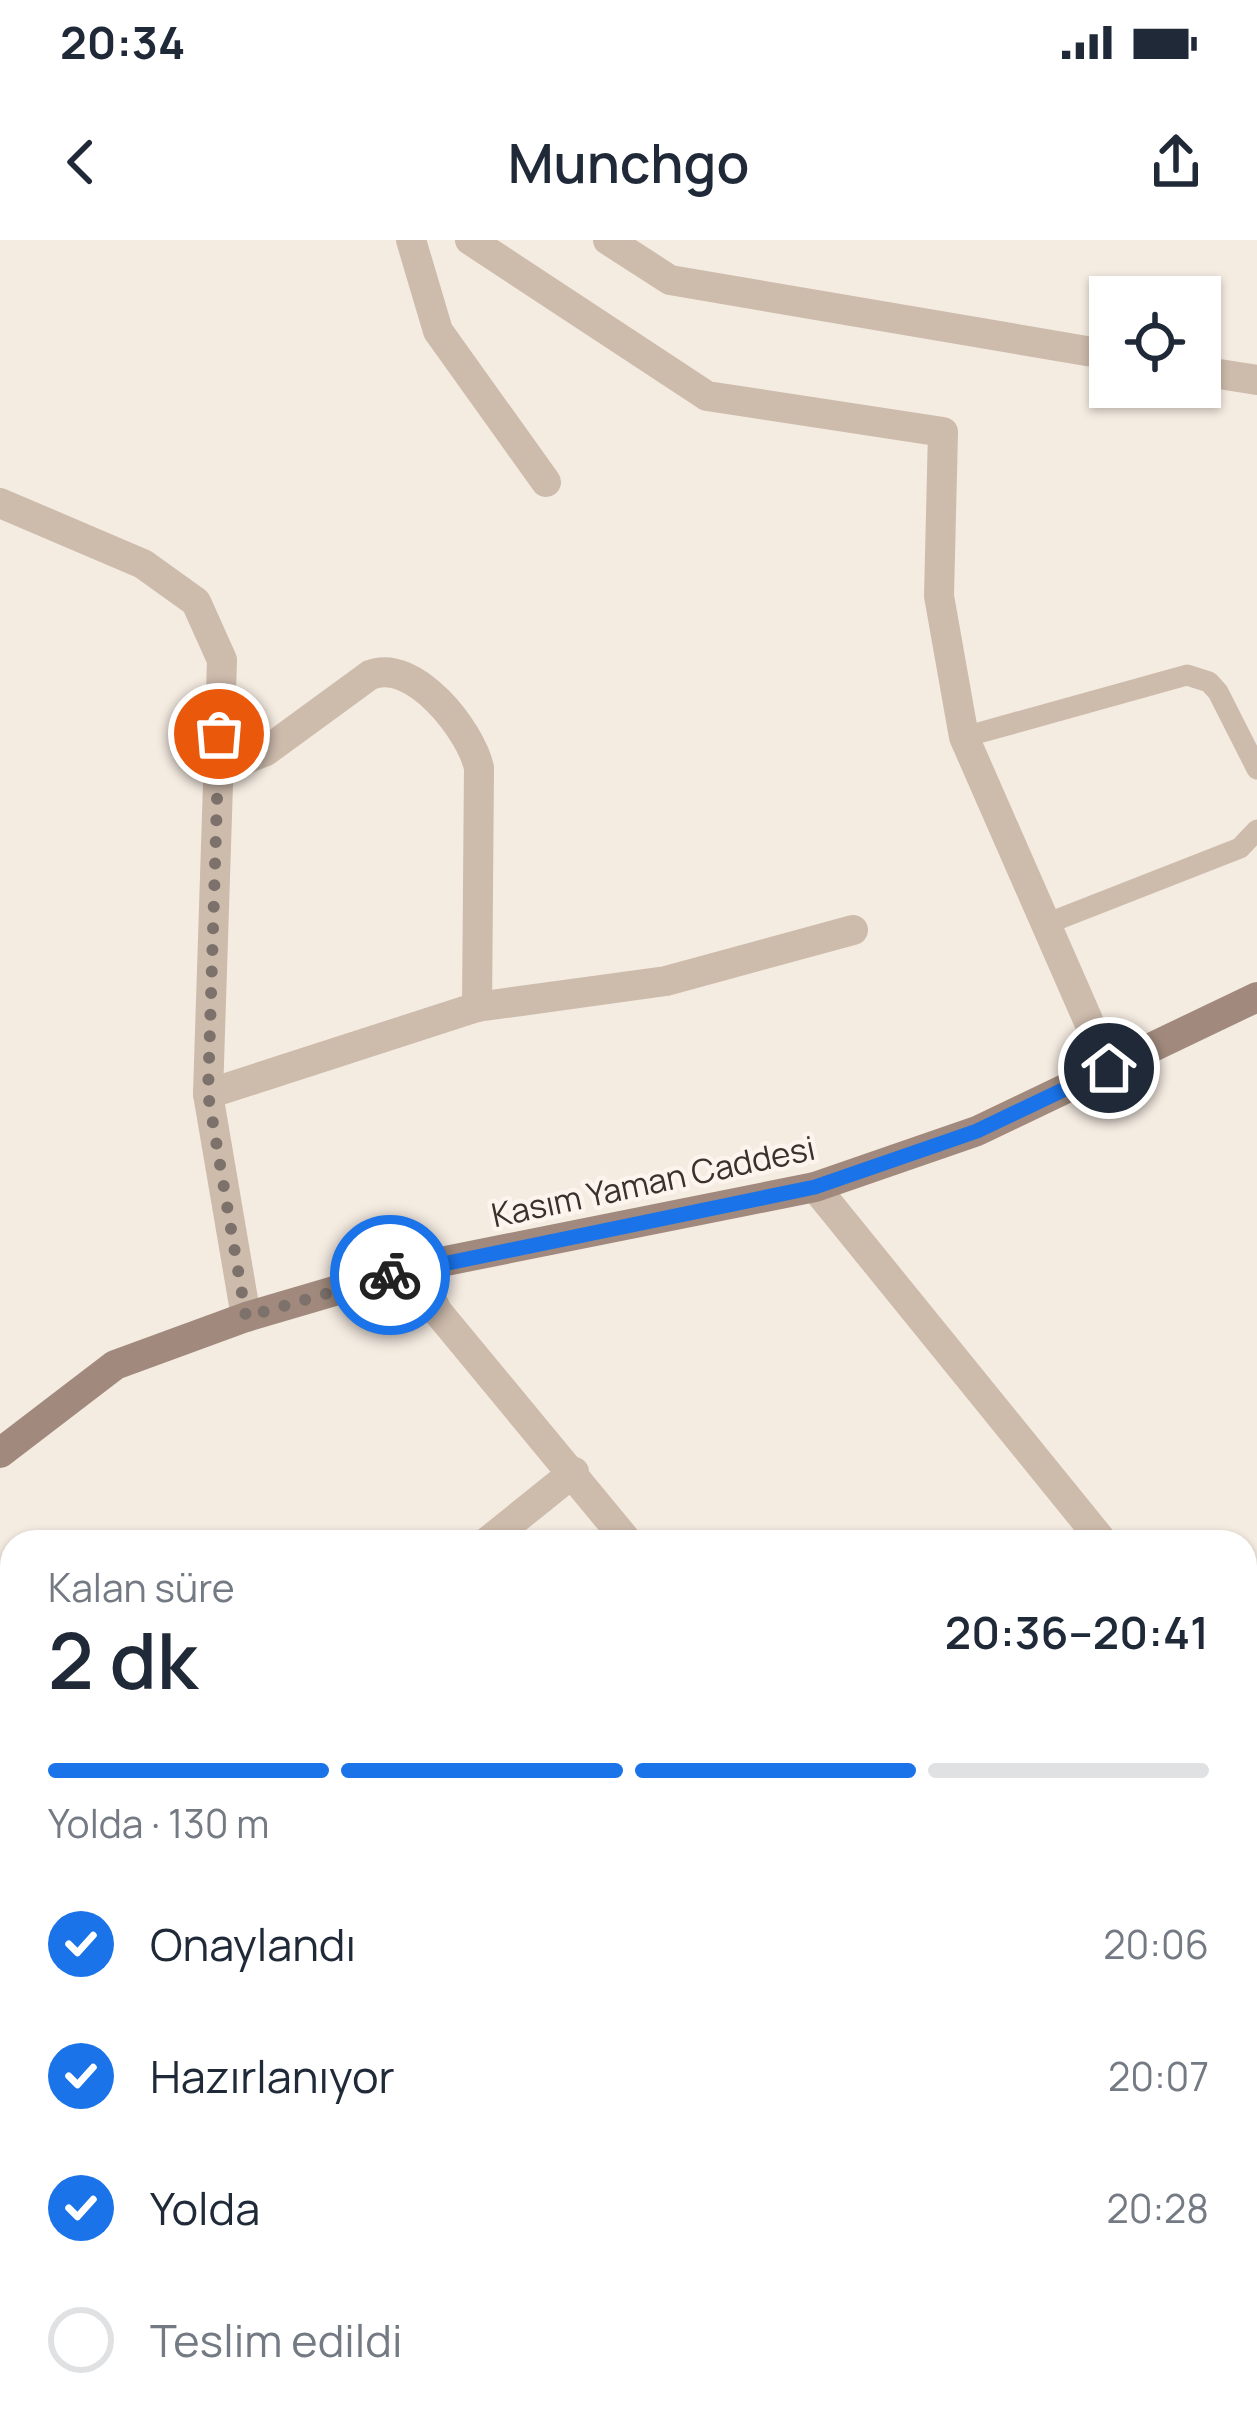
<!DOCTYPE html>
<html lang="tr">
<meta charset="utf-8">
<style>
:root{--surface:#fff;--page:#f6f6f7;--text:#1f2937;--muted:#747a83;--line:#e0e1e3;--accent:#1a73e8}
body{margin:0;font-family:Manrope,sans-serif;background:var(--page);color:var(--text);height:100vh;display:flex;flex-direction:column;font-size:45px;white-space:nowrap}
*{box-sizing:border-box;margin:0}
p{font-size:39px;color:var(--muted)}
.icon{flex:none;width:66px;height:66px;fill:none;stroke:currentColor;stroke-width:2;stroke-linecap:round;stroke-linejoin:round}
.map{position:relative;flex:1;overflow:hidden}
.drawer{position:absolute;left:0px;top:1290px;width:1257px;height:903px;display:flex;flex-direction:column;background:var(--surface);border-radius:36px 36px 0 0;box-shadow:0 3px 9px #0004}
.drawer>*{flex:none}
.fabs{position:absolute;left:1089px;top:36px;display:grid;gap:24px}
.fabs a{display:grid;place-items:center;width:132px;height:132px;border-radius:0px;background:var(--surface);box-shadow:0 3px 9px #0004;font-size:60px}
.pin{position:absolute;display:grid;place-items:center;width:102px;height:102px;color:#fff;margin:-51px;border:6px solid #fff;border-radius:50%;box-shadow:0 3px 12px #0007}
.courier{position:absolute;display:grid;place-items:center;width:120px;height:120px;margin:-60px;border:9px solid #1a73e8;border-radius:50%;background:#fff;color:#222;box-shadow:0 3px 15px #0007}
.summary em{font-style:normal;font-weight:600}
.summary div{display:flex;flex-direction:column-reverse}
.summary{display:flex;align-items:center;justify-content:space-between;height:204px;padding:0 48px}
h1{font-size:78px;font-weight:600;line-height:90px}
.bar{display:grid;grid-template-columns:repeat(4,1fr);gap:18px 12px;align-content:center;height:144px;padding:0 48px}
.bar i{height:15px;border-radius:9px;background:var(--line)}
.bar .selected{background:var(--accent)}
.bar p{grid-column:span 4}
ol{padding:0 48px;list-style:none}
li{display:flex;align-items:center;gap:36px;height:132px}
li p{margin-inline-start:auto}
li .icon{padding:12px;border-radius:50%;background:var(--accent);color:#fff;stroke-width:4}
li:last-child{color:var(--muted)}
li i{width:66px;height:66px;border:6px solid var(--line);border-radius:50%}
.status{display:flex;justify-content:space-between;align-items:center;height:84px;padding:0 60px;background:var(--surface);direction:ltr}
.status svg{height:33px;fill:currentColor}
header{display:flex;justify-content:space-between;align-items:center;height:156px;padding:0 48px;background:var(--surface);font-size:54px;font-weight:600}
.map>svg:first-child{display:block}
</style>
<div class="status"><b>20:34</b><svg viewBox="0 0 49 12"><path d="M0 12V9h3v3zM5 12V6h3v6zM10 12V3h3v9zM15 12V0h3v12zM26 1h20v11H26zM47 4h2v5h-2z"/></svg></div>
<header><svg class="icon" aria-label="back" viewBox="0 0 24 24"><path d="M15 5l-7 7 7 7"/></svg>Munchgo<svg class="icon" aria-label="share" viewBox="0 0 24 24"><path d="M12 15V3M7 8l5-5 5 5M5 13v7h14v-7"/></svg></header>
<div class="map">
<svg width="1257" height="2192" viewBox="0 0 1257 2192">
<rect width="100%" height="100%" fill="#f4ebe1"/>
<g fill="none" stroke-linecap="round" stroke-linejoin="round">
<g stroke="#cdbbac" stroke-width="21">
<polyline points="964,497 1187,435 1209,442 1218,452 1257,529"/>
<polyline points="1046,684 1240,608 1257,590"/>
<polyline points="0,1911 12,1823"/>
<polyline points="0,2076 12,2078"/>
<polyline points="183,2181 206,2191"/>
<polyline points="54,2192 62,2181"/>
</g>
<g stroke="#cdbbac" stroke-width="30">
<polyline points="411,0 438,91 546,242"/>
<polyline points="470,0 707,156 943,192 939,356 964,497 1109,828"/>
<polyline points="608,0 670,40 1110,115"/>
<polyline points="1200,131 1257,140"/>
<polyline points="0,263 143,324 196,362 222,420 208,854 246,1077"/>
<path d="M217,531L266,511L370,435C414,417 471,491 479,528L477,767"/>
<polyline points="208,854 477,767 666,741 853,690"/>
<polyline points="815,947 1103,1302"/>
<polyline points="416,1027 437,1071 628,1302"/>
<polyline points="487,1302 574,1232"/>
<polyline points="1245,1367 1257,1352"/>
<polyline points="0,1672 12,1663"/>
<polyline points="0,1708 12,1719"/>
<polyline points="1245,1903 1257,1908"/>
<polyline points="461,2181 472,2192"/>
<polyline points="644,2181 652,2192"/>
<polyline points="379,2192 386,2181"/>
<polyline points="591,2192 599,2181"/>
</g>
<polyline stroke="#a18a7d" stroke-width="30" points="0,1213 115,1125 246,1077 416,1027 815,947 977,891 1257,757"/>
</g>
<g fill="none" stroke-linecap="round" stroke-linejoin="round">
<polyline stroke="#7c716b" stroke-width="12" stroke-dasharray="0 21.6" points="219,494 208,854 246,1077 390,1035"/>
<polyline stroke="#1a73e8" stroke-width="15" points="390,1035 815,947 977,891 1109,828"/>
</g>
<g text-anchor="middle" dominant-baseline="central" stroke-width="9" stroke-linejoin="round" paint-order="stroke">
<g font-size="33" fill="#3b302b" stroke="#fbf5ee">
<text transform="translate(653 941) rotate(-12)">Kasım Yaman Caddesi</text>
</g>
</g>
</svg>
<div class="fabs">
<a><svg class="icon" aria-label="locate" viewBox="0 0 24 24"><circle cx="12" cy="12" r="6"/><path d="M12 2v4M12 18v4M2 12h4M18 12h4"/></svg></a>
</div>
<div class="pin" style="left:219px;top:494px;background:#ea580c"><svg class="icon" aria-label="bag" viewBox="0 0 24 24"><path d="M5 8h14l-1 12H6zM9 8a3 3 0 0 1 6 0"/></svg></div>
<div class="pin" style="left:1109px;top:828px;background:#1f2937"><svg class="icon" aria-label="home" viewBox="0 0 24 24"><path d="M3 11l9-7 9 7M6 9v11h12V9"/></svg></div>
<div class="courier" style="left:390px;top:1035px"><svg class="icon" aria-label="bike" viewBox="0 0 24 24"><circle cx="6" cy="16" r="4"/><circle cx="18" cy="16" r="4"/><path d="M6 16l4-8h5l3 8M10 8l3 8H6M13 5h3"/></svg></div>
<section class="drawer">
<div class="summary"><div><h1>2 dk</h1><p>Kalan süre</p></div><em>20:36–20:41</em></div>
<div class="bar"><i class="selected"></i><i class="selected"></i><i class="selected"></i><i></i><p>Yolda · 130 m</p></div>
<ol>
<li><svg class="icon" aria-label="check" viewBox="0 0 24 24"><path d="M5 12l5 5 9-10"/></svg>Onaylandı<p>20:06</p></li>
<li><svg class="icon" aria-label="check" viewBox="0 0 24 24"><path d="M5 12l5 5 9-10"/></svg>Hazırlanıyor<p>20:07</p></li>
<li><svg class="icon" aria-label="check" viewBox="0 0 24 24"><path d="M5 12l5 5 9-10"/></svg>Yolda<p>20:28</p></li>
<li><i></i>Teslim edildi</li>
</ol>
</section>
</div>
